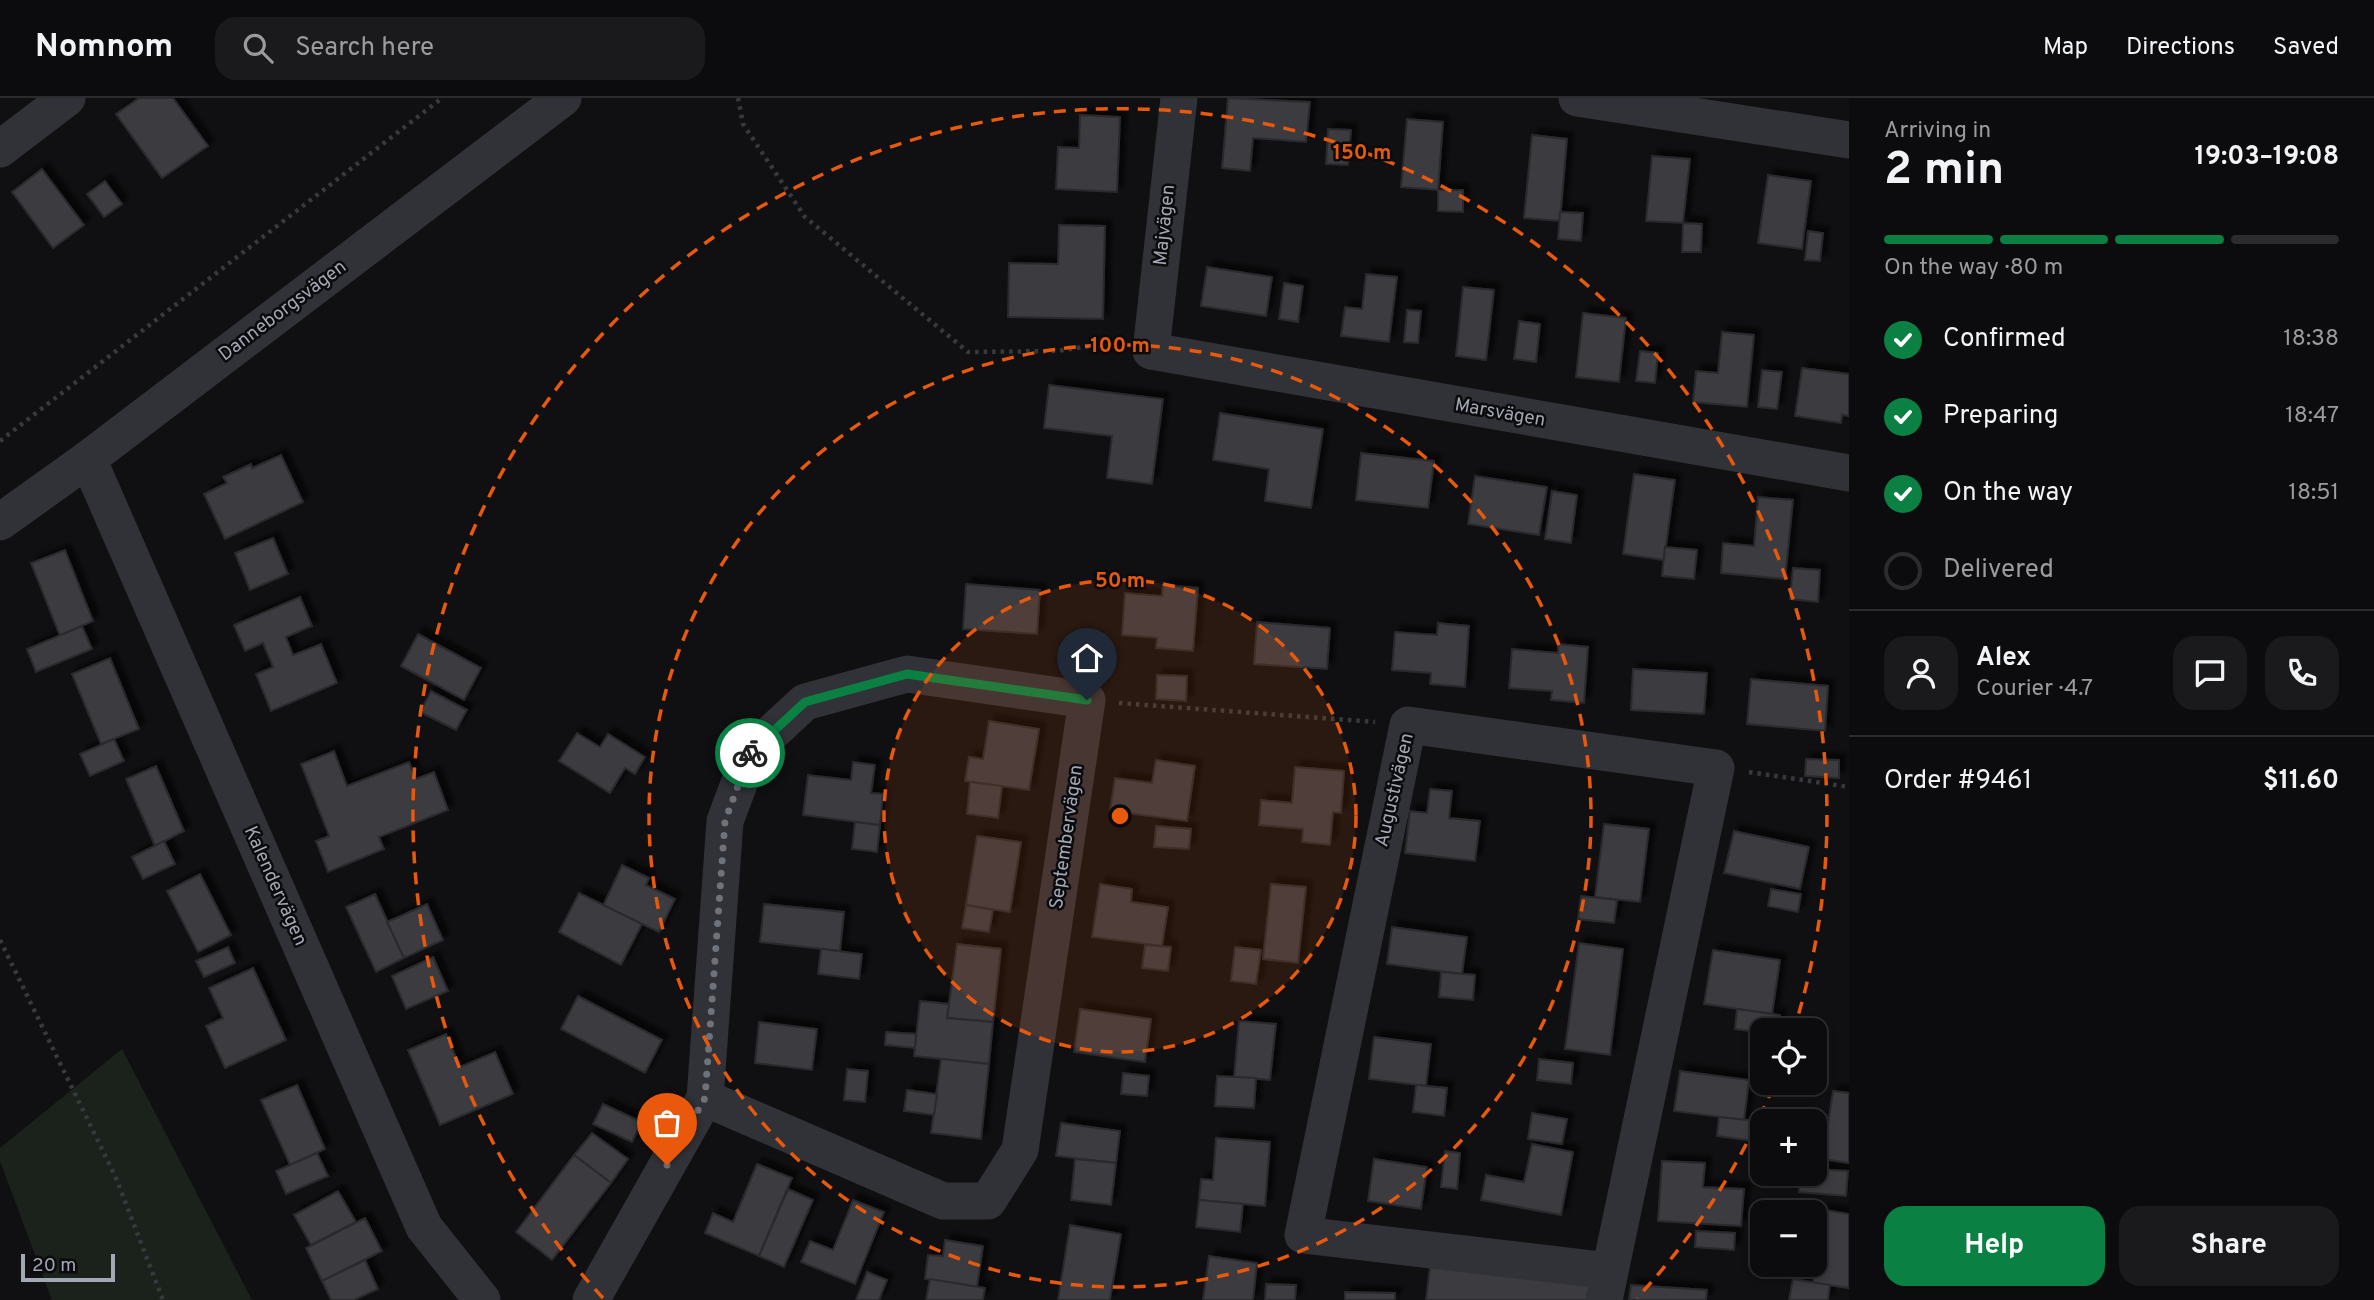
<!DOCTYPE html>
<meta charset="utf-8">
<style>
:root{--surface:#0c0c0e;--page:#1a1a1c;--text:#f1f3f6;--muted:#9a9b9e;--line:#2c2c2e;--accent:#0b8043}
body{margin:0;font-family:Overpass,sans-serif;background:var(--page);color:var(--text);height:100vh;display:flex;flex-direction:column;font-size:26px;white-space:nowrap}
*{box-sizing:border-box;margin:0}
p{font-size:23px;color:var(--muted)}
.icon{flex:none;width:38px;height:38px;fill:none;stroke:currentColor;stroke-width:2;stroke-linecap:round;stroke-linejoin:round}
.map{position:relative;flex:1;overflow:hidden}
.drawer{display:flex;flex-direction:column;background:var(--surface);width:525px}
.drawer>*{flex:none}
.buttons{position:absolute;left:1750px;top:920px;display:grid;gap:14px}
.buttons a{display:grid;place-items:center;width:77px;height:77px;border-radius:14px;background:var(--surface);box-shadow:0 4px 10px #0003,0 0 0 2px var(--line);font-size:35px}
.scale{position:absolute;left:21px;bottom:18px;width:94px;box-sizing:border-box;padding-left:7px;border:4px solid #a1a7b3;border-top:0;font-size:19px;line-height:24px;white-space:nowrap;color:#a1a7b3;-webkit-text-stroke:5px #0b0b0d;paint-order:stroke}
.pin{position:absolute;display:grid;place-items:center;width:60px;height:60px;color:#fff;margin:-72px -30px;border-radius:50% 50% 50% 0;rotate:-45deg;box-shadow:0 0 7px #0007}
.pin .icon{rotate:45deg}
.courier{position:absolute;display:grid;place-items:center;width:70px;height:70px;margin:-35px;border:5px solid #0b8043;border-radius:50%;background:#fff;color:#222;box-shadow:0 2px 9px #0007}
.summary em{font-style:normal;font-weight:700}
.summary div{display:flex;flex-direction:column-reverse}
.summary{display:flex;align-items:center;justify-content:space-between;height:119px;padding:0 35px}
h1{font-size:46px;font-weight:700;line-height:52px}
.bar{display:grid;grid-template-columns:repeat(4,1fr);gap:10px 7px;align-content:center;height:84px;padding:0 35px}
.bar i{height:9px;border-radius:5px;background:var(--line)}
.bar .active{background:var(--accent)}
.bar p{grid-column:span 4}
.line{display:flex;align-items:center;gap:18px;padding:0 35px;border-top:2px solid var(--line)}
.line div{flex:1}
.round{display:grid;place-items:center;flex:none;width:74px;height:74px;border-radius:21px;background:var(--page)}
ol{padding:0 35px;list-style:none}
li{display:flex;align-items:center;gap:21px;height:77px}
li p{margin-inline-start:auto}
li .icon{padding:7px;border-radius:50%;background:var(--accent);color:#fff;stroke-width:4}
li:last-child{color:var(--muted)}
li i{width:38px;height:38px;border:4px solid var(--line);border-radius:50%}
.button{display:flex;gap:14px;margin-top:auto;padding:14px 35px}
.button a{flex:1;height:80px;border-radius:21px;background:var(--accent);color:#fff;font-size:28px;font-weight:700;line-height:80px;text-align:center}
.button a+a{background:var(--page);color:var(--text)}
header{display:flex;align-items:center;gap:42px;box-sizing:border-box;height:98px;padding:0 35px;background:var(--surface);border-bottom:2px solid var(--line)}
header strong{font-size:33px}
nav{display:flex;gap:38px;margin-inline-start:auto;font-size:24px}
.search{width:490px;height:63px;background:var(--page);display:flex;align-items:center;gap:18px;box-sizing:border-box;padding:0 24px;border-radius:21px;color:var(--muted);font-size:26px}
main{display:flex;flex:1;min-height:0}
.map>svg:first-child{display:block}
</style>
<header>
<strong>Nomnom</strong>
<div class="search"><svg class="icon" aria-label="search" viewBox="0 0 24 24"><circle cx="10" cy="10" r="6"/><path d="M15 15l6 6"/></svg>Search here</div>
<nav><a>Map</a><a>Directions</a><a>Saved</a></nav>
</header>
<main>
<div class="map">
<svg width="1849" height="1202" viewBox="0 0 1849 1202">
<defs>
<filter id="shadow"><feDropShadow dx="6" dy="-6" stdDeviation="2" flood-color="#0009"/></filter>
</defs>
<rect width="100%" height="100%" fill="#101012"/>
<polygon fill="#1a221b" points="122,951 252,1202 52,1202 0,1063 0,1050"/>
<g fill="#3a3b3f" stroke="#2a2a2e" stroke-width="2" filter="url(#shadow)">
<polygon points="139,0 173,0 208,48 162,80 116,16"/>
<polygon points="1228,0 1310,4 1306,44 1253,40 1250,73 1222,70"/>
<polygon points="1080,17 1120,19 1117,94 1056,91 1058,49 1079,50"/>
<polygon points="1407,21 1443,24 1438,92 1401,89"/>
<polygon points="1328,31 1351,32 1348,67 1326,66"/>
<polygon points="1532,37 1567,41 1560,123 1524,120"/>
<polygon points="1652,58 1690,61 1683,125 1646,123"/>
<polygon points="42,71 84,127 53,150 12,94"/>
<polygon points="1768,77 1811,83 1802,151 1758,145"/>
<polygon points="105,83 122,106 104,119 87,96"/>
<polygon points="1438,92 1463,92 1463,114 1438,113"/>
<polygon points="1560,114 1583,115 1581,143 1558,141"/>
<polygon points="1683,125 1702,126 1701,154 1682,154"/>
<polygon points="1059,127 1105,128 1103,221 1008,219 1009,165 1058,166"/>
<polygon points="1808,133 1823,135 1820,163 1805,162"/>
<polygon points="1207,169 1272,179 1266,218 1201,208"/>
<polygon points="1366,176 1397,179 1389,244 1341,238 1345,209 1362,211"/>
<polygon points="1284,185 1303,188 1298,224 1279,221"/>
<polygon points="1463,189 1494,192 1486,262 1456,258"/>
<polygon points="1407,212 1421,213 1418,245 1404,244"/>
<polygon points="1583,215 1626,220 1619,284 1576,279"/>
<polygon points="1519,223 1540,226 1536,264 1514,261"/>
<polygon points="1722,234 1754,237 1747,309 1693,304 1696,273 1718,275"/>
<polygon points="1640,253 1658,255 1655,285 1636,283"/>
<polygon points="1802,270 1849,276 1849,318 1842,317 1841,325 1795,318"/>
<polygon points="1762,272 1782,274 1777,311 1758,309"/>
<polygon points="1049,287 1163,301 1152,386 1107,380 1112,338 1044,330"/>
<polygon points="1220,315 1323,331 1311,410 1265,403 1269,371 1213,362"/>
<polygon points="1361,355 1434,363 1428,410 1356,402"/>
<polygon points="281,357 303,404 225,441 204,396 227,385 223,379 251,366 252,370"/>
<polygon points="1634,376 1675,382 1664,462 1623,456"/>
<polygon points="1475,378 1547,389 1539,437 1468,426"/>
<polygon points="1552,393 1577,397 1571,445 1545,441"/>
<polygon points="1758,399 1793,402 1785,481 1721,475 1723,445 1754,448"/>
<polygon points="273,440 288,476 250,492 235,455"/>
<polygon points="1665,449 1697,452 1694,481 1662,478"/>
<polygon points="65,452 93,523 60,538 31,465"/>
<polygon points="1793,470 1820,472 1818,504 1790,501"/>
<polygon points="966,486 1040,492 1037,536 963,531"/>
<polygon points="1163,487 1198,490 1193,553 1156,550 1157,540 1122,537 1125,495 1162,498"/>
<polygon points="300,499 312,528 286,539 293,557 321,546 337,585 271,613 256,576 273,569 263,545 245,553 234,527"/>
<polygon points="1257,524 1330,530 1327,571 1254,566"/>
<polygon points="1438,525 1469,528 1465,589 1430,586 1431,575 1392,572 1395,534 1437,537"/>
<polygon points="82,528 92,551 36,574 27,551"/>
<polygon points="418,536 481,570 464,602 401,568"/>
<polygon points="1558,546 1588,549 1584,605 1551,602 1552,593 1509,590 1512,551 1558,555"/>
<polygon points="110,560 139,631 101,646 72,576"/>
<polygon points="1633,571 1707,575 1704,616 1631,612"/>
<polygon points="1157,577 1187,578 1186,603 1156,601"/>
<polygon points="1751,581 1828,588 1825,633 1747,626"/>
<polygon points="431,593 467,612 456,632 420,614"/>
<polygon points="989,623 1039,631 1029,692 965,683 969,659 983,661"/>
<polygon points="577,635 600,649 608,636 645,659 635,676 625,670 610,695 559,663"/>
<polygon points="114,641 124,663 90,678 80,656"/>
<polygon points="334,653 347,688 409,664 416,681 434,674 448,712 379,739 384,751 328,774 316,743 329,738 301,666"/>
<polygon points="1806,661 1839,662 1839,680 1805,678"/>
<polygon points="1156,662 1195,668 1187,723 1110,713 1115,680 1152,685"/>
<polygon points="853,664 875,667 871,695 883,696 880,727 803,717 808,677 851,682"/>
<polygon points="156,668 184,733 155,748 126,681"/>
<polygon points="1295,669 1344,673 1341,715 1333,714 1330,747 1302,744 1303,731 1259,727 1261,702 1292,705"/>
<polygon points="970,684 1002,688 998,720 967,716"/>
<polygon points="1430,691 1452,693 1449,720 1480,723 1475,763 1405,755 1410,713 1427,715"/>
<polygon points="855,724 880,727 877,754 852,751"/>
<polygon points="1604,726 1649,731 1640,804 1595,799"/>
<polygon points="1156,728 1191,731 1189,751 1154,749"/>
<polygon points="1734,733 1809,749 1800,791 1724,775"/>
<polygon points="977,738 1021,744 1010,814 966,807"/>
<polygon points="164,743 175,766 143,781 132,759"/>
<polygon points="622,767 649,780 646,787 675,801 659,834 603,808"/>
<polygon points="200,776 231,837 198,854 167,793"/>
<polygon points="1100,786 1132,791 1131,804 1168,809 1162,848 1092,839"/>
<polygon points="1271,786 1306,789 1298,865 1263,861"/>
<polygon points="1771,791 1801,796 1798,814 1768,808"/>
<polygon points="579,795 642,826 621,867 559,834"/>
<polygon points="375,796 404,860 376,874 346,809"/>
<polygon points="1581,798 1617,802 1614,825 1578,821"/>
<polygon points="427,806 443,842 404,860 387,824"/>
<polygon points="764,806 844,814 840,853 760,844"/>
<polygon points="966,807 993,812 989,834 962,830"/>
<polygon points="1392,829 1467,839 1462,876 1387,866"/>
<polygon points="1579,845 1623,851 1610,957 1565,951"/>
<polygon points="957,846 1001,851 993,924 947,920"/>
<polygon points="1145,847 1171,849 1168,873 1142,870"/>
<polygon points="228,849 235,865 204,879 196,863"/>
<polygon points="1235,849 1261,852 1256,886 1231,883"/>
<polygon points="821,851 862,856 859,881 818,876"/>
<polygon points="1713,852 1780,862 1772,916 1704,906"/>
<polygon points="433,859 448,893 406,911 392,878"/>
<polygon points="253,870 286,942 225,970 206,928 223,920 209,890"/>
<polygon points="1441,874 1475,877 1473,902 1439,899"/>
<polygon points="578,898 662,942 645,975 561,931"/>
<polygon points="920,903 949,906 947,920 993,924 989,966 914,958"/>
<polygon points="1080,911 1151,921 1145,964 1074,954"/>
<polygon points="1737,911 1780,917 1778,933 1762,933 1762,935 1735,931"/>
<polygon points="1239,923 1276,926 1270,982 1234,979"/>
<polygon points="759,924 817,931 812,972 755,965"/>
<polygon points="886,934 916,936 915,950 885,947"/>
<polygon points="446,936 460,969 495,954 513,996 440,1027 408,952"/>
<polygon points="1374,939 1431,946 1426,988 1369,981"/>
<polygon points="941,961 989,966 981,1041 931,1035"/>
<polygon points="1539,961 1573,965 1571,986 1537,982"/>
<polygon points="847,971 868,973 865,1004 844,1002"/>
<polygon points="1680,973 1749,982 1744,1022 1674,1013"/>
<polygon points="1123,975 1149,978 1147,998 1121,996"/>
<polygon points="1217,978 1256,980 1254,1010 1215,1008"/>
<polygon points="297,987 325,1051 290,1067 261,1002"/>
<polygon points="1416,987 1447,990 1444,1018 1413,1014"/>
<polygon points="907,992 937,996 934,1017 904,1013"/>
<polygon points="1833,993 1849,995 1849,1065 1823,1061"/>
<polygon points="603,1006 642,1024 632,1044 593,1026"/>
<polygon points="1532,1015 1567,1021 1562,1046 1528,1041"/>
<polygon points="1719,1019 1756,1023 1754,1043 1717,1038"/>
<polygon points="1061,1025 1120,1033 1116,1065 1056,1058"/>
<polygon points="592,1035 628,1061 611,1085 574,1057"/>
<polygon points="1216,1040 1270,1044 1265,1108 1199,1102 1201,1081 1213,1082"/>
<polygon points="1532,1046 1573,1054 1561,1117 1481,1102 1486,1077 1524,1084"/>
<polygon points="1445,1053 1460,1055 1457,1091 1441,1089"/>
<polygon points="317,1055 328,1078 286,1096 276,1073"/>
<polygon points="574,1057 611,1085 552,1162 516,1134"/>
<polygon points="1075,1061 1116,1065 1111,1107 1071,1102"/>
<polygon points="1374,1061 1427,1069 1421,1111 1368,1103"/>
<polygon points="1662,1063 1705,1065 1703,1089 1744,1091 1741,1128 1658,1123"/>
<polygon points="757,1066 792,1080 759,1158 705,1135 713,1115 733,1124"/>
<polygon points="1815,1071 1848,1073 1846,1098 1799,1094 1800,1076 1815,1076"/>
<polygon points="788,1091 813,1102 784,1169 759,1158"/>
<polygon points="338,1093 356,1124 311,1147 294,1117"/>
<polygon points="853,1102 884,1114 855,1186 801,1164 810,1143 833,1152"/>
<polygon points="1199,1102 1243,1106 1240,1134 1196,1129"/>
<polygon points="1825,1112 1849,1116 1849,1190 1813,1185"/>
<polygon points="365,1120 382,1153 322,1183 306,1150"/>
<polygon points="1070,1127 1121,1136 1110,1202 1058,1202"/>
<polygon points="1696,1133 1735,1135 1734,1152 1695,1149"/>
<polygon points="945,1142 983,1148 977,1189 925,1181 928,1157 943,1158"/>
<polygon points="1209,1158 1257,1165 1253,1202 1203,1202"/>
<polygon points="1431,1160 1599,1183 1595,1202 1426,1202"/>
<polygon points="365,1162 378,1191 354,1202 331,1202 322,1183"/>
<polygon points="867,1174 887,1182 879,1202 856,1202"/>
<polygon points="930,1181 985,1190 983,1202 926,1202"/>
<polygon points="1793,1181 1830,1187 1828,1202 1789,1202"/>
<polygon points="1266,1186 1296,1187 1295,1202 1265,1202"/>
<polygon points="1631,1187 1707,1192 1706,1202 1629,1202"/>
<polygon points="1345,1194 1395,1195 1395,1202 1345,1202"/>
</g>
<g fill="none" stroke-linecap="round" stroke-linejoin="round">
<g stroke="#37393e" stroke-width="4.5" stroke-dasharray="3.5 5" stroke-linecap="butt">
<polyline points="738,0 743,26 805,119 968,254 1057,253 1098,247 1118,249"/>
<polyline points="0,343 442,0"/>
<polyline points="1119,605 1375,624"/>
<polyline points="1749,674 1849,689"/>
<polyline points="0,842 116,1080 163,1202"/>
</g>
<g stroke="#313237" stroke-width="37">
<polyline points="1179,0 1151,253 1849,375"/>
<polyline points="1577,0 1849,42"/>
<polyline points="0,51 67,0"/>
<polyline points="88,361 424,1129 482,1202"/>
<polyline points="0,424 88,361 563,0"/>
<polyline points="591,1202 705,1000 725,723 751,654 805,604 907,576 1087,602 1020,1052 988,1103 943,1103 705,1000"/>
<polyline points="1604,1202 1716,670 1408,627 1303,1137 1610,1173"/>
</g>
</g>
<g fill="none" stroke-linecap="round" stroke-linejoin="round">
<polyline stroke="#6e727b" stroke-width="7" stroke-dasharray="0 12.6" points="667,1067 705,1000 725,723 750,655"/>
<polyline stroke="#0b8043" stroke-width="9" points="750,655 805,604 907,576 1087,602"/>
</g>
<circle cx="1120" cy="718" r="236" fill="#e8590c" fill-opacity=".12"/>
<g fill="none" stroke="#e8590c" stroke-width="3.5" stroke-dasharray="12 9">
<circle cx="1120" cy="718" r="236"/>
<circle cx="1120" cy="718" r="471"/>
<path d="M1773 989A707 707 0 0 1 1637 1200M603 1200A707 707 0 1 1 1794 931"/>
</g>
<g text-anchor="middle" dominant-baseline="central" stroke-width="5" stroke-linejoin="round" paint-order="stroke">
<g font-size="19" fill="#a1a7b3" stroke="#0b0b0d">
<text transform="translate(1165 127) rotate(-84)">Majvägen</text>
<text transform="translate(283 213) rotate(-37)">Danneborgsvägen</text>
<text transform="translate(1500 315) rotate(10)">Marsvägen</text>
<text transform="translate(1395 692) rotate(-77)">Augustivägen</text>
<text transform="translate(1067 739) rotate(-82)">Septembervägen</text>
<text transform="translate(275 788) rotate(66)">Kalendervägen</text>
</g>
</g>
<circle cx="1120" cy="718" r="10" fill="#e8590c" stroke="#0b0b0d" stroke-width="3.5"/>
<g font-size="21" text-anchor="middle" font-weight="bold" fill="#e8590c" stroke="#0b0b0d" stroke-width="5" stroke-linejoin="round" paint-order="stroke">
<text x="1362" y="61">150 m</text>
<text x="1120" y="254">100 m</text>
<text x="1120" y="489">50 m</text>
</g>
</svg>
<div class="buttons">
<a><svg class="icon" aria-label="locate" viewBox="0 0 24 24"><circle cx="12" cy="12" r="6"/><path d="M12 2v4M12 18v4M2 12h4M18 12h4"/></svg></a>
<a>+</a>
<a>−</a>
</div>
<div class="scale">20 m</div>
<div class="pin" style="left:667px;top:1067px;background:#ea580c"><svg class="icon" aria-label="bag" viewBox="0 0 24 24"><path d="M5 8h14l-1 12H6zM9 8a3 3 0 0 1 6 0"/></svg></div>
<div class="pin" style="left:1087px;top:602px;background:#1f2937"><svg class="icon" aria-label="home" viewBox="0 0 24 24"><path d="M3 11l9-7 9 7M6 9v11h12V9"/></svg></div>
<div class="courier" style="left:750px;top:655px"><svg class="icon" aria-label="bike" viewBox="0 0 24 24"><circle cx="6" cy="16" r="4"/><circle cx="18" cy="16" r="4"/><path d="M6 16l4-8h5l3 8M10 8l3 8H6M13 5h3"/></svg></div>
</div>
<section class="drawer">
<div class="summary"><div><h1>2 min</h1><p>Arriving in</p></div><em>19:03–19:08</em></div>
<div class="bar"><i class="active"></i><i class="active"></i><i class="active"></i><i></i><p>On the way · 80 m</p></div>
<ol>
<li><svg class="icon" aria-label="check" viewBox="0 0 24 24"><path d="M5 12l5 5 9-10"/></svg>Confirmed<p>18:38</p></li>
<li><svg class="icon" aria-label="check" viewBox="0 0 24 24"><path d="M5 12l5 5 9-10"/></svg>Preparing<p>18:47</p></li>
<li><svg class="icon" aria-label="check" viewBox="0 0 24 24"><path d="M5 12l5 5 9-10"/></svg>On the way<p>18:51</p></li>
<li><i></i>Delivered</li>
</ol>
<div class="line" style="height:126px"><a class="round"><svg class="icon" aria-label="person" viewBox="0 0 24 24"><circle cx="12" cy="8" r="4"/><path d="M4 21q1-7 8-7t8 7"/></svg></a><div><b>Alex</b><p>Courier · 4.7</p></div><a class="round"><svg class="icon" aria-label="chat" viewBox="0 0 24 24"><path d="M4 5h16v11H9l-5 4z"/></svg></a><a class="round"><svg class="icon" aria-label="phone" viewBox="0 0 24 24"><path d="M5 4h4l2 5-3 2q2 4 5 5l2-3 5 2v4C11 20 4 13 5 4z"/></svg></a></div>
<div class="line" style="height:91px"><div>Order #9461</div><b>$11.60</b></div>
<div class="button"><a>Help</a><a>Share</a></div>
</section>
</main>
